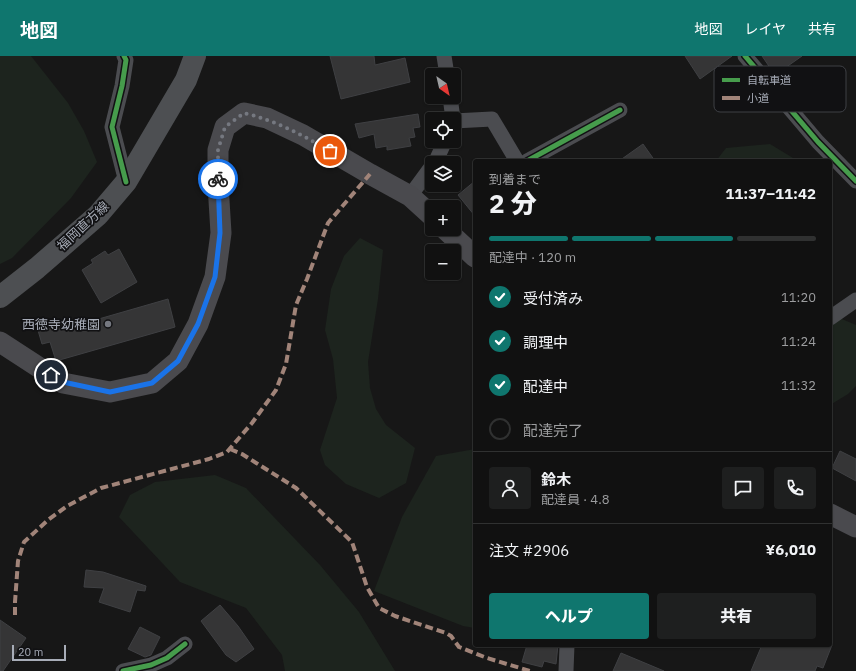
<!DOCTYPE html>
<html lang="ja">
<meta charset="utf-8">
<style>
:root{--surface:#111;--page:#1e1f1f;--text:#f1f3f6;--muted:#9c9d9f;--line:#303131;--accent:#0f766e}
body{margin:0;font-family:"IBM Plex Sans","Noto Sans JP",sans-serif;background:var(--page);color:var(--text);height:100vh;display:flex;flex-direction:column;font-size:15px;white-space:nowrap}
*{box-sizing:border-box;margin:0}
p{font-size:13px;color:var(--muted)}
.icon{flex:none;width:22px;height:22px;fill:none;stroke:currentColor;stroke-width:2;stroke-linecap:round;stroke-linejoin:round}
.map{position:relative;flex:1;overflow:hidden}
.sheet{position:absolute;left:473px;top:103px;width:359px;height:488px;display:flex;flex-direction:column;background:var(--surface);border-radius:4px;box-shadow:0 1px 3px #0004,0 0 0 1px var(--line)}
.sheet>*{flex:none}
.needle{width:26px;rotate:146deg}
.tools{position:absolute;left:425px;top:12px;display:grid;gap:8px}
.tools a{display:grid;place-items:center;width:36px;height:36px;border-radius:4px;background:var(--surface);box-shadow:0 1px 3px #0004,0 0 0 1px var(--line);font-size:20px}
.scale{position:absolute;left:12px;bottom:10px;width:54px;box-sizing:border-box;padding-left:4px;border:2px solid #a8adb8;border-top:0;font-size:11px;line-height:14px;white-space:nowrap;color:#a8adb8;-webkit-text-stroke:3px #111113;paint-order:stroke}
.pin{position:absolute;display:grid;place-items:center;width:34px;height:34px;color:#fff;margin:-17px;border:2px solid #fff;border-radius:50%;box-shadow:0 1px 4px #0007}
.courier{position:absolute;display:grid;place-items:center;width:40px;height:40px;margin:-20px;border:3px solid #1a73e8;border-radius:50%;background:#fff;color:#222;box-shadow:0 1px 5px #0007}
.summary em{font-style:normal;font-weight:800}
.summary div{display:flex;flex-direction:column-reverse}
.summary{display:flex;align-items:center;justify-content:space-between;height:68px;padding:0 16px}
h1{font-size:26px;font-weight:800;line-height:30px}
.bar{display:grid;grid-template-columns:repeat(4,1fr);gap:6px 4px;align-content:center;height:48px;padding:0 16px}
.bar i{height:5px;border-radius:3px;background:var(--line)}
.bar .current{background:var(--accent)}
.bar p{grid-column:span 4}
.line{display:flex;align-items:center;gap:10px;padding:0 16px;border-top:1px solid var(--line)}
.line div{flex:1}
.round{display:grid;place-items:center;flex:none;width:42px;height:42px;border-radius:4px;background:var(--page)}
ol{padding:0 16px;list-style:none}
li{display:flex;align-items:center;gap:12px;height:44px}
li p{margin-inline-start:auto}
li .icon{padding:4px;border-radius:50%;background:var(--accent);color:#fff;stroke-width:4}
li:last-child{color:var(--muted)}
li i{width:22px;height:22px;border:2px solid var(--line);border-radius:50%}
.button{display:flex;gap:8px;margin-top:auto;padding:8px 16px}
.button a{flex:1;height:46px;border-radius:4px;background:var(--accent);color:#fff;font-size:16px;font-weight:800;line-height:46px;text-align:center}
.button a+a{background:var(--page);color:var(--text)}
header{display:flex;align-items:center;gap:24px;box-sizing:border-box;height:56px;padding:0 20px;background:var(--accent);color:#fff}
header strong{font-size:19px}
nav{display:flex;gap:22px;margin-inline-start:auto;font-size:14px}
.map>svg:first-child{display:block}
</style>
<header>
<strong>地図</strong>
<nav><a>地図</a><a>レイヤ</a><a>共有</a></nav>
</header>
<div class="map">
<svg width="856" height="615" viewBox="0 0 856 615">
<rect width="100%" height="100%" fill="#171717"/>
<g fill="#1d241e">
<polygon points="0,0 31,0 68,47 84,75 97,106 71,142 12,202 0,208"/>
<polygon points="770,88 798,105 716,105 726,92"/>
<polygon points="360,182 383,194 378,243 368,306 370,332 376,353 386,369 415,392 406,427 379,442 346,428 325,409 320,394 337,342 333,303 325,274 331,233 344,200"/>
<polygon points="830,258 856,269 856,330 848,338 830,349"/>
<polygon points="475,393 475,572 463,570 374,535 402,461 436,400"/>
<polygon points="215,419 246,432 320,509 359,556 395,615 285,615 282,599 246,552 180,526 119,461 130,439 155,426"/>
</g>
<g fill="#353536" stroke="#3f4043">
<polygon points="330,0 374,0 375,9 405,2 410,26 341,43"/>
<polygon points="685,0 732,0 700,23"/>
<polygon points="762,0 802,0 775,19"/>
<polygon points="418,58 420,71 413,72 415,81 409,82 411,90 387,94 387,90 376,92 374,78 359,82 355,68"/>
<polygon points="643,88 655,105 619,105"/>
<polygon points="475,125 475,160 458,139"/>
<polygon points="119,193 137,226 101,247 82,214 93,207 91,204 105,195 108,199"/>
<polygon points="168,243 175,271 56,305 50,286 42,288 37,271 60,264 64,273"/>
<polygon points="840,395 856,403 856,425 832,412"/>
<polygon points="86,514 103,516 146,530 145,535 137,534 130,556 99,546 104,532 84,531"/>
<polygon points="220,549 238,570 254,593 236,606 226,599 201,565"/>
<polygon points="0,564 26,582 3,615 0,615"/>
<polygon points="140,571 160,581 151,599 145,601 128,593"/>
<polygon points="527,589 558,589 556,608 544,605 542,611 522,606"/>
<polygon points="762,589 832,589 823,612 817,610 815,615 751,615"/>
<polygon points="621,597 664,615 613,615"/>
</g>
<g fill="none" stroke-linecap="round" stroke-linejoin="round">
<g stroke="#4b4c50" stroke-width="15">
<polyline points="124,0 126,4 122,30 112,71 126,126"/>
<polyline points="444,0 447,19"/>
<polyline points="745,0 818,86 856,125"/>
<polyline points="450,41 453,63"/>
<polyline points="454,65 492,63 517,105"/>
<polyline points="527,105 620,54"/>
<polyline points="435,107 445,85"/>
<polyline points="410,140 432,110"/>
<polyline points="830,262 856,244"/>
<polyline points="123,615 151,609 167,602 185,588"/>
<polyline points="566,615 567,589"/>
</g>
<g stroke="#4a4a4e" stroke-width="21">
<polyline points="445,173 475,201"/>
<polyline points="0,286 63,327 110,336 152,327 178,305 198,268 215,221 221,177 218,128 218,94 225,71 244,57 267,62 303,79 370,118 410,140 432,160"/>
<polyline points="830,458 856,471"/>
</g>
<polyline stroke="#4d4f52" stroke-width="22" points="0,241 37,212 98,159 126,126 186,24 195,0"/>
<g stroke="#a18479" stroke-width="4" stroke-dasharray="8 4" stroke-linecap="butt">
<polyline points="230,393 242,398 296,432 352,486 367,531 379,552 395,560 446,577 451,580 459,591 487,602 530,615"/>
<polyline points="15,559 15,546 18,505 24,486 48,464 67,450 101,432 209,403 227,396 252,367 276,334 286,308 296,249 307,223 328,167 370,118"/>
</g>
<defs>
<g id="cycleway">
<polyline points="124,0 126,4 122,30 112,71 126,126"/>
<polyline points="745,0 818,86 856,125"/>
<polyline points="527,105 620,54"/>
<polyline points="123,615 151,609 167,602 185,588"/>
</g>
</defs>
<use href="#cycleway" stroke="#111113" stroke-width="8"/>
<use href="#cycleway" stroke="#469c4c" stroke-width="5"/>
</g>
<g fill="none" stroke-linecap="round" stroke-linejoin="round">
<path stroke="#757880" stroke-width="4" stroke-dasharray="0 7.2" d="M218,123V94L225,71L244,57C276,65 301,78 330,95"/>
<polyline stroke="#1a73e8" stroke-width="5" points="51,319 63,326 110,336 152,327 178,305 198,268 215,221 220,177 218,123"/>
</g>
<circle fill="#757880" stroke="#111113" stroke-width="1.5" cx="108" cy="268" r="4"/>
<g text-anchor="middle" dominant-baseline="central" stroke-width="3.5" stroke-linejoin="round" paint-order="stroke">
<g font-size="13" fill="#a8adb8" stroke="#111113">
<text transform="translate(83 170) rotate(-43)">福岡直方線</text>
</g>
<g font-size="13" fill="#a8adb8" stroke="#111113" text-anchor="end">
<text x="100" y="268">西徳寺幼稚園</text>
</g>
</g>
<rect x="714" y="10" width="132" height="46" rx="6" fill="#111113" stroke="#3e4045" stroke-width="1"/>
<rect x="722" y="22" width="18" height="4" fill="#469c4c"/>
<rect x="722" y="40" width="18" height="4" fill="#a18479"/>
<g font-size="11" fill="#a8adb8">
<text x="747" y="28">自転車道</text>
<text x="747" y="46">小道</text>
</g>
</svg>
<div class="tools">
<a><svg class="needle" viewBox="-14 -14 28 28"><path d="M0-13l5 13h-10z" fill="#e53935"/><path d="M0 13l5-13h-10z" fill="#9c9d9f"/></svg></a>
<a><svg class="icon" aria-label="locate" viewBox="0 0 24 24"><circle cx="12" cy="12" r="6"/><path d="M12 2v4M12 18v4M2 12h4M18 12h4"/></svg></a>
<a><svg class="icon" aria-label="layers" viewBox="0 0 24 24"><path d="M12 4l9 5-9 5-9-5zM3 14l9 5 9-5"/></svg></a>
<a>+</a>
<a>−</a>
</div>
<div class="scale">20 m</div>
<div class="pin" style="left:330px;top:95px;background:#ea580c"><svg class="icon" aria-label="bag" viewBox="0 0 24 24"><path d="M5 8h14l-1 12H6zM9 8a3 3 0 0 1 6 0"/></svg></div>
<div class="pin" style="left:51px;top:319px;background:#1f2937"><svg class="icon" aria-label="home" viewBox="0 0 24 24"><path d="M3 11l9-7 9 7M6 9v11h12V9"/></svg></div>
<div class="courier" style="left:218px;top:123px"><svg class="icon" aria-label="bike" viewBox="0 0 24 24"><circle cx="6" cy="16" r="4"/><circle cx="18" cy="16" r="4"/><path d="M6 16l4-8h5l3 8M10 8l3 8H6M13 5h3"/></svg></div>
<section class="sheet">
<div class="summary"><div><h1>2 分</h1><p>到着まで</p></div><em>11:37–11:42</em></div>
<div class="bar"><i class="current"></i><i class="current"></i><i class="current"></i><i></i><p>配達中 · 120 m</p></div>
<ol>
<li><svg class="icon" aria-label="check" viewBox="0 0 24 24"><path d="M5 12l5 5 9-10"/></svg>受付済み<p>11:20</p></li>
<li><svg class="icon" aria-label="check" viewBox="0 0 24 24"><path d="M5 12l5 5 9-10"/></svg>調理中<p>11:24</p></li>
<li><svg class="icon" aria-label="check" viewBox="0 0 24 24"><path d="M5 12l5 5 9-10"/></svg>配達中<p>11:32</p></li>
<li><i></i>配達完了</li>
</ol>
<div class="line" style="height:72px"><a class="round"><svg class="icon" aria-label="person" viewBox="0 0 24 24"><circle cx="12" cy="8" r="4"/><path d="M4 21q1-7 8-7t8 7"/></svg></a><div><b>鈴木</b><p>配達員 · 4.8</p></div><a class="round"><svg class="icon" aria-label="chat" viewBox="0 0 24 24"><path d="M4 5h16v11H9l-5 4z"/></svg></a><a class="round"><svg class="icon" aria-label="phone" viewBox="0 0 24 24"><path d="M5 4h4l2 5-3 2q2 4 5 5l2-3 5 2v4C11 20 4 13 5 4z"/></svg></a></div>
<div class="line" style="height:52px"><div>注文 #2906</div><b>¥6,010</b></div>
<div class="button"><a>ヘルプ</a><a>共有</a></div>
</section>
</div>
